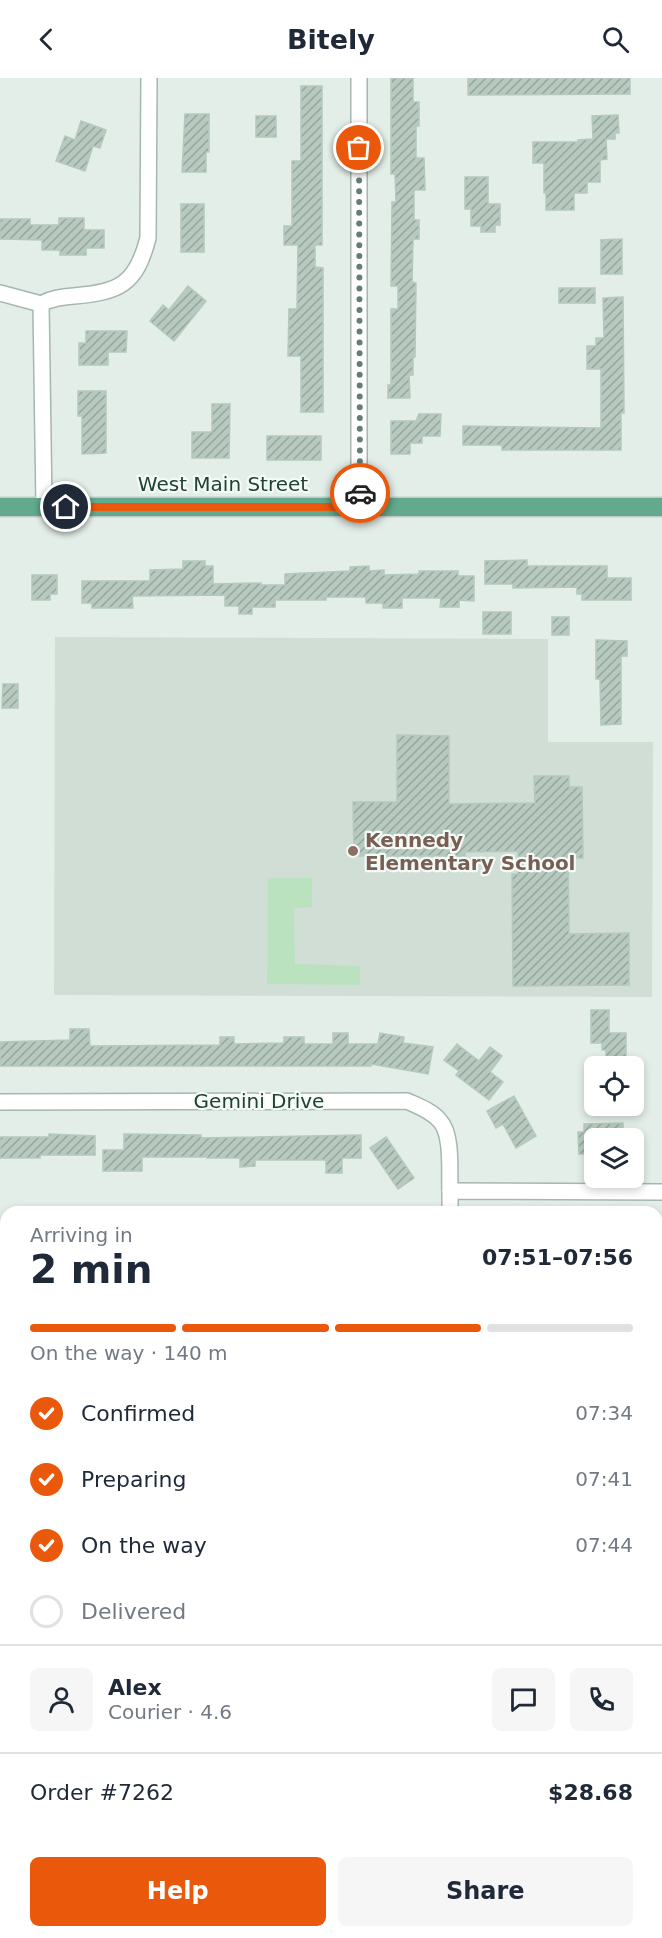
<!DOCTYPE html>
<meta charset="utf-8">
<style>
:root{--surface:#fff;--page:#f6f6f7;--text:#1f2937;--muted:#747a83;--line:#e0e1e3;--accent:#ea580c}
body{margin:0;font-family:"DejaVu Sans",sans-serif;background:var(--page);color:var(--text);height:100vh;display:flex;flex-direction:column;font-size:22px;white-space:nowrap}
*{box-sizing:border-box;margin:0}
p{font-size:20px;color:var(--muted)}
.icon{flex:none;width:33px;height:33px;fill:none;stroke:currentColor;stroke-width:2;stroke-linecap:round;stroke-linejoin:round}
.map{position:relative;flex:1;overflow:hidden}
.panel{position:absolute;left:0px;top:1128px;width:663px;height:732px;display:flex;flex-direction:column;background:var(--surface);border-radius:18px 18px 0 0;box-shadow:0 3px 9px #0003}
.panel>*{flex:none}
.fabs{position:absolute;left:584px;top:978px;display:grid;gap:12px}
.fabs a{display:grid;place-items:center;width:60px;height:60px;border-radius:9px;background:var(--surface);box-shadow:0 3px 9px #0003;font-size:30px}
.pin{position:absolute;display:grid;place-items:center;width:51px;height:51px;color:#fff;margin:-26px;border:3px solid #fff;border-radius:50%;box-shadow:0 2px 6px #0007}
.courier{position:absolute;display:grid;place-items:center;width:60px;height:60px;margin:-30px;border:4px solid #ea580c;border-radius:50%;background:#fff;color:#222;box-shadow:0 2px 8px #0007}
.summary em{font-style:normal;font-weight:800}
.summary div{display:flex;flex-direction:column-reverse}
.summary{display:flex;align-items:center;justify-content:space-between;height:102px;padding:0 30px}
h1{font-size:39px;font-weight:800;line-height:45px}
.bar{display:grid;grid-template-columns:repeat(4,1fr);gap:9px 6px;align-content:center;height:72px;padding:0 30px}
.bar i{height:8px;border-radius:4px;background:var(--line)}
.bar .current{background:var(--accent)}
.bar p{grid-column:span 4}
.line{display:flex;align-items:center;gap:15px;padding:0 30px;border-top:2px solid var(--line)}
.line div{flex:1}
.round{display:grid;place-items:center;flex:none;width:63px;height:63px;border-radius:9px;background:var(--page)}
ol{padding:0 30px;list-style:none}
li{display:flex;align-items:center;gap:18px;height:66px}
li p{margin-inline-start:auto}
li .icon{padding:6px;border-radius:50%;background:var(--accent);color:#fff;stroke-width:4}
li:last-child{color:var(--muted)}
li i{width:33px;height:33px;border:3px solid var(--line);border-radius:50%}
.cta{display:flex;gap:12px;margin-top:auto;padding:12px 30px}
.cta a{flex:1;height:69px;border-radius:9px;background:var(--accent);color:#fff;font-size:24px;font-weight:800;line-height:69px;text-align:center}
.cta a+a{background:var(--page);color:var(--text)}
header{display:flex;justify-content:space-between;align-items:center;height:78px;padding:0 30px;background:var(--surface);font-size:27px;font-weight:800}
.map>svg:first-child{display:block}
</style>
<header><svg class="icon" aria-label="back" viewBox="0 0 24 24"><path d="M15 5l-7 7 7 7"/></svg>Bitely<svg class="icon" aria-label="search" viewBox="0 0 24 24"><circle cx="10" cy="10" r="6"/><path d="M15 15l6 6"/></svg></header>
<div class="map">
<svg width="662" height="1860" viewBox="0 0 662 1860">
<defs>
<pattern id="building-hatch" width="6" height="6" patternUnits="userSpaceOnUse" patternTransform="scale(1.5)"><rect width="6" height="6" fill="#b8cac0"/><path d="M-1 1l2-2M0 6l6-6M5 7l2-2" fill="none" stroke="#95a69d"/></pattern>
</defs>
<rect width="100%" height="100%" fill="#e3eee8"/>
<polygon fill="#d1ded6" points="55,559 548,561 548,664 653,664 652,919 54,917"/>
<polygon fill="#bae2bf" points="268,800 312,800 312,829 294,830 295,886 360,888 360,907 267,906"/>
<g fill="url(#building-hatch)" stroke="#b4c9be" stroke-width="1.5">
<polygon points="391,0 413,0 413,24 419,24 419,48 416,48 416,80 424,80 425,112 414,112 414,142 419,142 419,161 413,161 412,204 416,205 415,279 413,279 413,297 409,297 410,320 388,320 388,307 391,307 391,231 398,231 398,208 391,208 392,124 396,124 395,96 391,96"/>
<polygon points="468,0 630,0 630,16 468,17"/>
<polygon points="301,8 322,8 322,167 315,167 315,189 323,190 323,334 301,334 301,278 288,278 289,231 297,231 298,167 284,167 284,148 292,148 292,83 301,83"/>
<polygon points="185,36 209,36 209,74 206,74 206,94 182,94"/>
<polygon points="618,37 619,55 615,55 615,61 606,61 607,81 600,82 600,104 587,104 587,115 574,115 574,132 546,132 546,115 544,115 544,85 533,85 533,64 578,64 578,62 593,61 592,38"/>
<rect x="256" y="38" width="20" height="21"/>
<polygon points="81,43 106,52 100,70 93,68 85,93 56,83 65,58 75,62"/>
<polygon points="465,99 488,99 488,126 500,126 500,147 495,147 495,154 481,154 481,148 471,148 471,131 465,131"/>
<rect x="181" y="126" width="23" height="48"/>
<polygon points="59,140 84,140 84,152 104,152 104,170 86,170 86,177 60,177 60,172 42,172 42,162 0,161 0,141 30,141 30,147 59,147"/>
<polygon points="622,161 622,196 601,196 601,162"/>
<polygon points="188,208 206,223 174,263 150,243 163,227 169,232"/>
<rect x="559" y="210" width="36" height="15"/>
<polygon points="623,219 624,335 621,335 621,372 502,372 502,367 463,367 463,348 601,350 601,291 587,291 587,268 596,268 596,260 604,260 603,220"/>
<polygon points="86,253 127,253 126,274 108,274 108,287 79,287 79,265 86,265"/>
<polygon points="78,313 106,313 106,375 82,376 82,338 78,338"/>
<polygon points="212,326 230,326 229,380 192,380 192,354 212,354"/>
<polygon points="419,336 441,336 440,358 422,358 422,365 410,365 410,376 391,376 391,343 416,343"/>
<rect x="267" y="358" width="54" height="24"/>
<polygon points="527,482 527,488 607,488 607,500 631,500 631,522 582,522 582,516 577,516 577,509 513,510 513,506 485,506 485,483"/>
<polygon points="183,483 205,483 205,488 213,488 213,506 261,505 261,507 285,507 285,496 350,493 350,489 369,488 369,493 384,492 384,497 419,496 419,493 458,493 458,498 474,498 474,523 459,522 459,529 440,529 441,520 402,520 402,530 383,530 383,525 366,525 366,519 326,519 326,522 275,522 275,529 252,529 252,536 239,536 239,528 225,528 225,517 132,518 133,530 92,530 92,525 82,525 82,503 150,503 150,492 183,491"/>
<polygon points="32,497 57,497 57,516 50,516 50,522 32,522"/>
<rect x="483" y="534" width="28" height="22"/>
<rect x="552" y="539" width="17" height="18"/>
<polygon points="596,562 627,563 627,578 621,578 621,646 601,647 600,601 596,601"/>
<polygon points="3,606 18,606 18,630 2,630"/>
<polygon points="397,657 449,658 449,726 535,725 534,698 569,698 569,709 582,709 583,780 568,780 569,856 629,855 629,907 513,908 512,796 518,796 518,773 465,774 465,778 354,778 353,724 397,724"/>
<polygon points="591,932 609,932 609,955 626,955 626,988 606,988 606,972 602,972 602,965 591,965"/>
<polygon points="70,951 89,951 90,968 220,967 220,959 234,959 234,966 284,965 284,959 304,959 304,966 333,966 333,955 348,955 348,966 378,966 380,955 404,959 403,965 433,969 428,996 371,986 371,988 0,988 0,964 70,962"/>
<polygon points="457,966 479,983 490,969 502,978 490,994 503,1004 489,1022 456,997 459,993 444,982"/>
<polygon points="514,1018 536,1058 516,1070 503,1046 496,1050 487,1033"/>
<polygon points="623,1045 623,1060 594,1060 594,1076 579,1076 578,1054 584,1054 584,1046"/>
<polygon points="49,1056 95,1058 95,1077 40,1077 40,1080 0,1080 0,1059 49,1059"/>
<polygon points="124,1056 201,1057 201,1060 361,1057 361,1080 342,1080 342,1095 326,1095 326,1082 255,1082 255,1088 240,1089 240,1080 207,1080 207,1079 142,1079 142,1093 103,1093 103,1072 124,1072"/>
<polygon points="386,1059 414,1100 398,1111 370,1070"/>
</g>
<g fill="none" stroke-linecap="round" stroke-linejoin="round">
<defs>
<g id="minor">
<polyline points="0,215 41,226"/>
<path d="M41,226C52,220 62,219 74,218C119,214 136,207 148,160L149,0"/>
<polyline points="41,226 44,429"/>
<polyline points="359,429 359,0"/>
<path d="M0,1024L407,1023C418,1028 432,1033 440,1043C453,1057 449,1095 450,1113"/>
<polyline points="450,1134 450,1113 662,1114"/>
<polyline points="0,1205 6,1205"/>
<polyline points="657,1402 662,1402"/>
<polyline points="0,1422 6,1423"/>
<polyline points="0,1620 6,1620"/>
<polyline points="657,1700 662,1700"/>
<polyline points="657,1726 662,1726"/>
<polyline points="170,1854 170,1860"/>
<polyline points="360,1854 360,1860"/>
</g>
<polyline id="primary" points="0,429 662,429"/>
</defs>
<use href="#minor" stroke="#a5b7ae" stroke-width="18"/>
<use href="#primary" stroke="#c1cac6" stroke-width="21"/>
<use href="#minor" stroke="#fff" stroke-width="15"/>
<use href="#primary" stroke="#63a98d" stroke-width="18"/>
</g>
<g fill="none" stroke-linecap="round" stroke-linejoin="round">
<polyline stroke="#647e73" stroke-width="6" stroke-dasharray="0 10.8" points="359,70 360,415"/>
<polyline stroke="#ea580c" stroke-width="8" points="66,429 359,429 360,415"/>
</g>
<circle fill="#8d6e63" stroke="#f4faf6" stroke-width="2" cx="353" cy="773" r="6"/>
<g text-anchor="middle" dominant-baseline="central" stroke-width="4.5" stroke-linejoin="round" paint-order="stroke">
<g font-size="20" fill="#204234" stroke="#f4faf6">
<text x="223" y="406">West Main Street</text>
<text x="259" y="1023">Gemini Drive</text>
</g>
<g font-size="20" font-weight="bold" fill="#785e54" stroke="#f4faf6" text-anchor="start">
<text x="365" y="762">Kennedy<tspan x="365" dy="23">Elementary School</tspan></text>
</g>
</g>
</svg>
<div class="fabs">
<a><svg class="icon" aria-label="locate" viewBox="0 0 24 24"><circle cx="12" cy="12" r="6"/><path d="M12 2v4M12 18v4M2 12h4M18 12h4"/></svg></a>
<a><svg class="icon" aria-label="layers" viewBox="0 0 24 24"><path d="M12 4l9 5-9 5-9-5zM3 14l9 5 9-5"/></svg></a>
</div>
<div class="pin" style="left:359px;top:70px;background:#ea580c"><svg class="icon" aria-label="bag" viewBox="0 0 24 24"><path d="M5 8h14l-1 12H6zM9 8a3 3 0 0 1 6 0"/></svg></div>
<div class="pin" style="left:66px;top:429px;background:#1f2937"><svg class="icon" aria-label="home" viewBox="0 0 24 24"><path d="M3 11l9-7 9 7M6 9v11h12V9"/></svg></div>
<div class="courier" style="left:360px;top:415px"><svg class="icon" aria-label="car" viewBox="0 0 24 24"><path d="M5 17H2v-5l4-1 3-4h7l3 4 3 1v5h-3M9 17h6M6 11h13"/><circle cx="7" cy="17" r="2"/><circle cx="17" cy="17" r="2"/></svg></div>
<section class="panel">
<div class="summary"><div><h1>2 min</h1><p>Arriving in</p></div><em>07:51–07:56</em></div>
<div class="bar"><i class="current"></i><i class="current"></i><i class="current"></i><i></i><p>On the way · 140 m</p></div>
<ol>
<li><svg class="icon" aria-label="check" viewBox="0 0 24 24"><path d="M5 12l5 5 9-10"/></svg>Confirmed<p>07:34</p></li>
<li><svg class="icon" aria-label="check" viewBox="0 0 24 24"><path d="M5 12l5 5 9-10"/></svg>Preparing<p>07:41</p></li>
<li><svg class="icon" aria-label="check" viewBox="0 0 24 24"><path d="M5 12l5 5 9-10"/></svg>On the way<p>07:44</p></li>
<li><i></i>Delivered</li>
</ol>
<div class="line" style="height:108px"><a class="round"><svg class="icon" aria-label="person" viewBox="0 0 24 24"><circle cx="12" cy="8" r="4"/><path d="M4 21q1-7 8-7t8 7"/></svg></a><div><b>Alex</b><p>Courier · 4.6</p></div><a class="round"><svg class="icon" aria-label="chat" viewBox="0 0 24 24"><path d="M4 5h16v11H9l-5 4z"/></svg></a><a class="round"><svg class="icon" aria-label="phone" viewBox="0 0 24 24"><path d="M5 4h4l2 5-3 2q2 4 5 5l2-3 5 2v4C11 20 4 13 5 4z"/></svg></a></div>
<div class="line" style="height:78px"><div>Order #7262</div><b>$28.68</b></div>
<div class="cta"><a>Help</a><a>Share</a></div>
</section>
</div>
